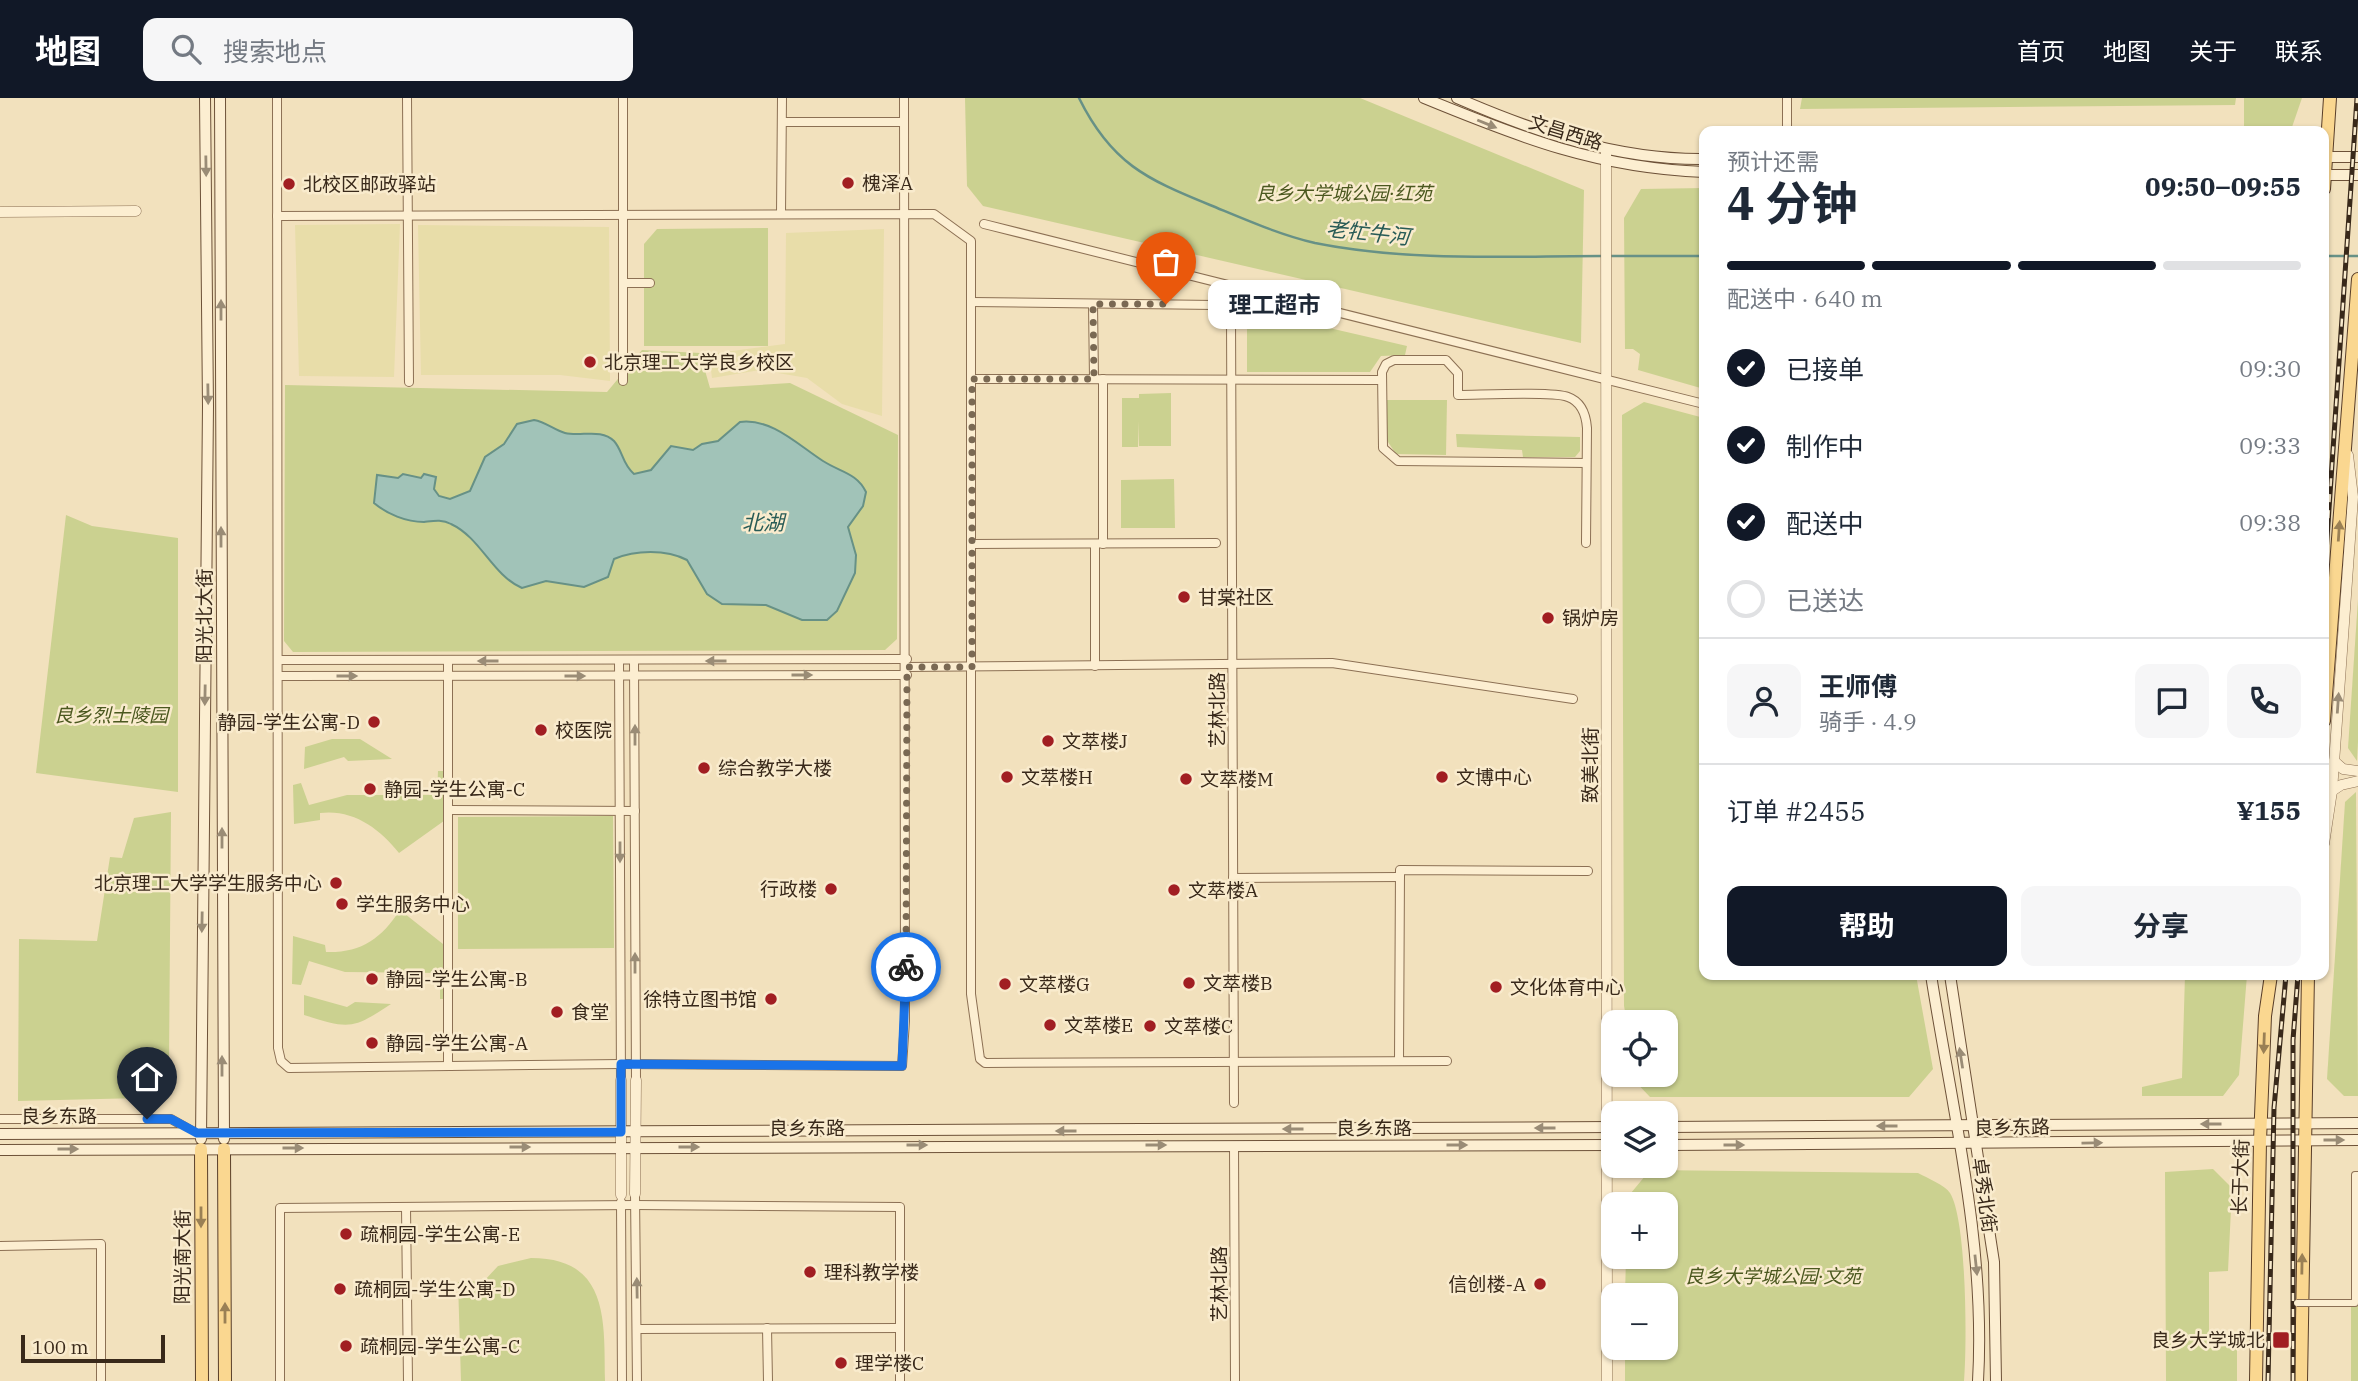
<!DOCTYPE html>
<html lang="zh">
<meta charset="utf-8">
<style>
:root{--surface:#fff;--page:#f6f6f7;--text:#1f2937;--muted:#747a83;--line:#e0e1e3;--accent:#111827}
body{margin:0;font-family:"IBM Plex Serif","Noto Sans SC",serif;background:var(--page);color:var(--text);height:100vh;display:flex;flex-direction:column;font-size:26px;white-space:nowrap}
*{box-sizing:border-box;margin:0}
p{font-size:23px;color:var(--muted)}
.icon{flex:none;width:38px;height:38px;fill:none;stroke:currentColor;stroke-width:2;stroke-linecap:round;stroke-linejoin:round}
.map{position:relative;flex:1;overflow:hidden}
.side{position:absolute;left:1699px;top:28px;width:630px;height:854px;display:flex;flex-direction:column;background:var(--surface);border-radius:14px;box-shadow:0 2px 5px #0004}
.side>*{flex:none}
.tools{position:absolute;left:1601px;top:912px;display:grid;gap:14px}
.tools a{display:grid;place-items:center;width:77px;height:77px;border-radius:14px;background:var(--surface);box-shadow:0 2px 5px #0004;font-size:35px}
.scale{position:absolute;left:21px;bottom:18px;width:144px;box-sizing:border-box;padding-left:7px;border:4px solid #39291a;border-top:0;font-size:19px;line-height:24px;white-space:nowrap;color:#39291a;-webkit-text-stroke:5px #f9ebcd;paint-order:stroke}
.pin{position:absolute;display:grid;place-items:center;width:60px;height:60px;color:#fff;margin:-72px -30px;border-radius:50% 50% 50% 0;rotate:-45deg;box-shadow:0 0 7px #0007}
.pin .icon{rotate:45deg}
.courier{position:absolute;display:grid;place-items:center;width:70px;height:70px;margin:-35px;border:5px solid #1a73e8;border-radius:50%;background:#fff;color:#222;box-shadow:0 2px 9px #0007}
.bubble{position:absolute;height:49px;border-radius:14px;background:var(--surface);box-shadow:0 2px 5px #0004;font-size:23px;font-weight:700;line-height:49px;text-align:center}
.headline em{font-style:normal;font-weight:700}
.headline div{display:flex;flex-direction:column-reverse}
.headline{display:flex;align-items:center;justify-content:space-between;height:119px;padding:0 28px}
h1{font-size:46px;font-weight:700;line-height:52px}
.bar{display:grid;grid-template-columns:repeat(4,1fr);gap:10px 7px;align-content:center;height:84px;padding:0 28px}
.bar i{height:9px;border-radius:5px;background:var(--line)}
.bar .active{background:var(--accent)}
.bar p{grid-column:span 4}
.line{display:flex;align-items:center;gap:18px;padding:0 28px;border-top:2px solid var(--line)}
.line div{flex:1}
.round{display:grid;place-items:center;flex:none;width:74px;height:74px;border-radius:14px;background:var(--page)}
ol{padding:0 28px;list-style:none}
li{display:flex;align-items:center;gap:21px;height:77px}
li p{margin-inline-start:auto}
li .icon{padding:7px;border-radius:50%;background:var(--accent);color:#fff;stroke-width:4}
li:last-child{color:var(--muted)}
li i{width:38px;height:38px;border:4px solid var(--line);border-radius:50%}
.cta{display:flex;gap:14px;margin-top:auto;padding:14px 28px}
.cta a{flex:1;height:80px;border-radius:14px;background:var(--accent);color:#fff;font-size:28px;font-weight:700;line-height:80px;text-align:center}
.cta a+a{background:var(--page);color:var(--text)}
header{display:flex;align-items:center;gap:42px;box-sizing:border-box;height:98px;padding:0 35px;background:var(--accent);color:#fff}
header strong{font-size:33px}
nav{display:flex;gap:38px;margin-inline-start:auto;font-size:24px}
.search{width:490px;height:63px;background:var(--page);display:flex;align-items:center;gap:18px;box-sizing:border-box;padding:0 24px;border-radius:14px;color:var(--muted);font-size:26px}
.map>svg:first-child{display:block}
</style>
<header>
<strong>地图</strong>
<div class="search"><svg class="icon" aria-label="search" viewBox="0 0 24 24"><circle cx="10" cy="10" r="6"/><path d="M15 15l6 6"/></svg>搜索地点</div>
<nav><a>首页</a><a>地图</a><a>关于</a><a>联系</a></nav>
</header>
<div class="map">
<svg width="2358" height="1283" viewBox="0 0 2358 1283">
<rect width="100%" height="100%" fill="#f2e1bd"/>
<g fill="#e8dda9">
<polygon points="400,126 394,279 299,278 295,127"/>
<polygon points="418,127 609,129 610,283 560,277 421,277"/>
<polygon points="884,131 882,318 842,306 807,280 760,272 712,280 709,256 785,246 786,135"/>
</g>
<g fill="#cbd190">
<polygon points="965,0 1360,0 1584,92 1581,245 983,108 967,88"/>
<polygon points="1802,0 2236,0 2235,7 1800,11"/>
<polygon points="2244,0 2302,0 2292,29 2244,29"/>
<polygon points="1704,90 1704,291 1638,272 1640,256 1633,251 1625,251 1624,120 1641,91"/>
<polygon points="768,130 768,248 644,248 644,146 657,131"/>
<polygon points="1247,211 1407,248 1405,257 1381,258 1370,274 1247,274"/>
<polygon points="642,252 700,255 710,290 790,285 898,337 897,541 885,552 293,554 284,543 285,287 607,294"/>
<polygon points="1171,295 1171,348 1139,348 1139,323 1138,349 1122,349 1122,300 1139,300 1139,296"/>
<polygon points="1386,302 1447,302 1446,357 1396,356 1386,341"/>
<polygon points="1644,304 1704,320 1704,877 1916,877 1933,971 1909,999 1650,999 1629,977 1666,976 1666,924 1627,924 1624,908 1622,317"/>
<polygon points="1456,336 1580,339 1580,353 1575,359 1523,359 1522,352 1457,349"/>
<polygon points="1174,381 1175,430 1121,430 1121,382"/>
<polygon points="66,417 92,428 178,440 178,694 36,675"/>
<polygon points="2358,501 2358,644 2357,663 2348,650"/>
<polygon points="332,641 360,641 392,661 348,663 344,659 304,671 305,649"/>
<path d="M438,673H448V720L399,755C379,730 353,711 320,715V722L294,726L293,687L301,685L309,707L347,697H437Z"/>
<polygon points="2356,694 2358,998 2344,998 2327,981 2345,704"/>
<polygon points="171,714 169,964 141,1000 18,1003 19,841 97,843 110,759 122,760 134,720"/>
<polygon points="613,718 614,850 458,851 458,719"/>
<path d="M400,812L448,850V901H440V875L345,874L309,863L301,887L292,886L293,838L325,847L326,854C361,855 381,841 400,812Z"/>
<polygon points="2185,877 2247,877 2239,977 2223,998 2142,998 2142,989 2182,980"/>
<path d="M304,897L347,909L355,904L391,906C352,932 349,931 304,917Z"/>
<polygon points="2213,1071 2232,1090 2228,1173 2209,1174 2209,1250 2237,1247 2237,1283 2166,1283 2165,1074"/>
<path d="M1650,1072L1918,1075C1927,1080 1945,1087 1950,1095C1967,1122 1967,1248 1964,1283H1625V1250H1666V1197H1625L1626,1159L1666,1158V1106H1630L1631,1095Z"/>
<rect x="2351" y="1092" width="7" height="191"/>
<path d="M531,1160C610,1160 604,1224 605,1283H461L458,1184L484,1183L498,1168Z"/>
</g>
<path fill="#a1c3b8" stroke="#679186" stroke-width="2" d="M534,322C546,324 554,332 565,335C581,339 601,330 614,343C623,353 622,366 634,376L651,372L671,348L693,352L702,346L718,343L740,324C772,320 798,347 823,363C840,374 857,375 866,394L863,408L848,429L856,457L855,475L837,513L827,522H802L766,507L722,506L707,496L687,462C666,451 635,452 614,461L608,479L584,489L546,483L522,490C492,477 481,440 451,426C442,421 433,423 424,424C406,424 387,416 374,405L377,377L398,380L403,376L421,380L424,376L436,379L434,391L439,398L450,401L470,393L485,359L504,346L517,326Z"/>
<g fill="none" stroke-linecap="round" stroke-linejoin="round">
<g stroke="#679186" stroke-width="2.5">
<path d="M1079,0C1111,65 1146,81 1210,107C1244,121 1280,137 1315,145C1409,164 1507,158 1602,158"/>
<polyline points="1608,158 1704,158"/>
<polyline points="2324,158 2358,158"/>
</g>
<defs>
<g id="minor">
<polyline points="277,0 278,950 281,963 289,970 621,966 902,968 905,923 904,0"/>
<polyline points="407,0 409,284"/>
<polyline points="1787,0 1787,33"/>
<polyline points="782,24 904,24"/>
<polyline points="781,116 782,0"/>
<polyline points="277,118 934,116 971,143 971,896 980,961 985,965 1447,963"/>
<polyline points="984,126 1704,306"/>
<polyline points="623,185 650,185"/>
<polyline points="972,204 1215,207"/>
<polyline points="1093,206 1094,281"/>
<polyline points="1231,218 1234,1005"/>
<polyline points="972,281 1380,282"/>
<polyline points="1103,281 1103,446"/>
<polyline points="623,283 623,0"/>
<path d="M1586,365L1398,363L1383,350L1382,274L1386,266L1394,262H1446L1458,275V297C1480,297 1553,293 1568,299C1582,304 1586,317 1587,330L1586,445"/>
<polyline points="972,446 1216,445"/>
<polyline points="1095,446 1095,568"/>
<polyline points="279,562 907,561"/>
<polyline points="448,563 448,968"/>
<polyline points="619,563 621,982"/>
<polyline points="634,563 636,982"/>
<polyline points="907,569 1332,565 1573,601"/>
<polyline points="279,578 907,577"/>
<polyline points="448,712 635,713"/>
<polyline points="1233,780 1400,779"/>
<polyline points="1399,963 1400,772 1588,773"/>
<polyline points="0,1021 171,1021 194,1034"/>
<polyline points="1234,1048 1235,1283"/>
<polyline points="635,1096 637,1283"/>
<polyline points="621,1104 622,1283"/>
<polyline points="406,1109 408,1283"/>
<polyline points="0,1148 101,1146 101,1283"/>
<polyline points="767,1230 768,1283"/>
<polyline points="637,1231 900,1230"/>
<polyline points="280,1283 280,1110 635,1107 900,1109 900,1283"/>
</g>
<g id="tertiary">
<polyline points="1606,54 1607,1283"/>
<polyline points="0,114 136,113"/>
<polyline points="2334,663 2343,671 2358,673"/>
<polyline points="2332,693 2341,687 2358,683"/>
<polyline points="2324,746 2332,693 2353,399 2348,357"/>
<polyline points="621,982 621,1097"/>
<polyline points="635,1096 636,982"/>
</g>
<g id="secondary">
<polyline points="220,0 224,1041"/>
<path d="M1424,0C1521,40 1598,70 1704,74"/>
<path d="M1457,0C1535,34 1618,62 1704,61"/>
<polyline points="2324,59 2358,59"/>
<polyline points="2324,77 2358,77"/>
<path d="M1931,877C1952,1011 1986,1146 1978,1283"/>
<polyline points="1950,877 1994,1164 1996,1283"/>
<polyline points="1666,1029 2358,1025"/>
<polyline points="0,1036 1614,1029"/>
<polyline points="201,1041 208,308 205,0"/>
<polyline points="1666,1047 2358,1042"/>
<polyline points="0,1052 1614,1047"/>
</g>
<g id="primary">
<polyline points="2324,91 2330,0"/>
<polyline points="2324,623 2358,181"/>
<polyline points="201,1051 202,1283"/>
<polyline points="224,1051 225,1283"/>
<polyline points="2256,1283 2260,1043 2265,918 2271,877"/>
<polyline points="2301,1283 2308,877"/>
</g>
</defs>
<use href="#minor" stroke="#8c7054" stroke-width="10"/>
<use href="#tertiary" stroke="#8c7054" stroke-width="11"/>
<use href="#secondary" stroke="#6d5138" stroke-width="12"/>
<use href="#primary" stroke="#593e29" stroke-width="14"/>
<use href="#minor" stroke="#fceed1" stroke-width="8"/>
<use href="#tertiary" stroke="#fceed1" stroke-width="10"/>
<use href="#secondary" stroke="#fceed1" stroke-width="10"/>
<use href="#primary" stroke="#fad790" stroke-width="12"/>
<defs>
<g id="rail">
<polyline points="2324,484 2357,0"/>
<polyline points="2268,1283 2274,1010 2286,877"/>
<polyline points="2293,1283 2293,942 2298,877"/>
</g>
</defs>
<use href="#rail" stroke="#39291a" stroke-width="5"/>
<use href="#rail" stroke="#f9ebcd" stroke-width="2.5" stroke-dasharray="8" stroke-linecap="butt"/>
<defs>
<polyline id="pedestrian-bridge" points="2297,1205 2355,1205 2355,1077 2358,1077"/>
</defs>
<use href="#pedestrian-bridge" stroke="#8c7054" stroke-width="8" stroke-linecap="butt"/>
<use href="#pedestrian-bridge" stroke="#fceed1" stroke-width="6"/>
</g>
<defs><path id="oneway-solid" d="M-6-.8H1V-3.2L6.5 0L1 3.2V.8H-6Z" transform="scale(1.75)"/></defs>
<g fill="#9a8c76">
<use href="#oneway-solid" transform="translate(1487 26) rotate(22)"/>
<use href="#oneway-solid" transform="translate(206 68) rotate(89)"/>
<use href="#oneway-solid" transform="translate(221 212) rotate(-90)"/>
<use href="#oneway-solid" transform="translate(208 296) rotate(89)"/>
<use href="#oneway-solid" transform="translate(221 439) rotate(-90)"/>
<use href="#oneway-solid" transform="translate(488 563) rotate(-180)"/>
<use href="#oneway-solid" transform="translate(716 563) rotate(180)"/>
<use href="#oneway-solid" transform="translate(802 577)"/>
<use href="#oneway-solid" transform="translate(347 578)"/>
<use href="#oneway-solid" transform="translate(575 578)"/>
<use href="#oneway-solid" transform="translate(205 597) rotate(91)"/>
<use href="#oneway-solid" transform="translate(2338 605) rotate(-86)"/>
<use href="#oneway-solid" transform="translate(635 637) rotate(-90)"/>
<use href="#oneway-solid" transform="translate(222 740) rotate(-90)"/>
<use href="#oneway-solid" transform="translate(620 754) rotate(90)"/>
<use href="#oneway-solid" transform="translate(202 824) rotate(91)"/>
<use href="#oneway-solid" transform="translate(635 865) rotate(-90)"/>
<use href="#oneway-solid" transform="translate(1961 960) rotate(-99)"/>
<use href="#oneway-solid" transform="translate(222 968) rotate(-90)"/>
<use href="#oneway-solid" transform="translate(2211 1026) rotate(180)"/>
<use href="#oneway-solid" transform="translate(1887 1028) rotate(180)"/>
<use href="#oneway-solid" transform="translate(1545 1030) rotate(180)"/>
<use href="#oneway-solid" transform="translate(1293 1031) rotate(180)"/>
<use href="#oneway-solid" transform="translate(1066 1033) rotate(180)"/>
<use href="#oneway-solid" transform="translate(2334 1042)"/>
<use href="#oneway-solid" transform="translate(2092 1045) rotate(-1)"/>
<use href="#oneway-solid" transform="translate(917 1047)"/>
<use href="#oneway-solid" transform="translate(1156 1047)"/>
<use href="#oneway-solid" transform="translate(1457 1047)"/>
<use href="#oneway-solid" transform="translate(1734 1047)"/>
<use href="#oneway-solid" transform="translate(520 1049)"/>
<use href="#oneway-solid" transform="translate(689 1049)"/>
<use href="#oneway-solid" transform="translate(293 1050)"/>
<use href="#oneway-solid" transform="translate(68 1051)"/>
<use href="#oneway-solid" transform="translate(1976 1167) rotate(84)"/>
<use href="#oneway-solid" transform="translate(637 1190) rotate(-91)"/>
</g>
<g fill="#9a8055">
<use href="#oneway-solid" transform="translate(2339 433) rotate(-86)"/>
<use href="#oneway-solid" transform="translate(2264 945) rotate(92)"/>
<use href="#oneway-solid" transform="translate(201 1119) rotate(90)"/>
<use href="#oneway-solid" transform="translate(2302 1166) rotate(-89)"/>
<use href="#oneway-solid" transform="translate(225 1215) rotate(-90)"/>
</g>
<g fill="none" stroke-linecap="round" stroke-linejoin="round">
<polyline stroke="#7a6953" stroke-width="7" stroke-dasharray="0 12.6" points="906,869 907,569 972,569 972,281 1094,281 1093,206 1166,206"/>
<polyline stroke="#1a73e8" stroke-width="9" points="147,1021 171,1021 197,1035 621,1034 621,966 902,968 906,869"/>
</g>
<g fill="#a11e22" stroke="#f9ebcd" stroke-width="2.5">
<circle cx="848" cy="85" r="7"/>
<circle cx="289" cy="86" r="7"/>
<circle cx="590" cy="264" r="7"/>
<circle cx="1184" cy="499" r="7"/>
<circle cx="1548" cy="520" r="7"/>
<circle cx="374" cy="624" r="7"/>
<circle cx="541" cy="632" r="7"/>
<circle cx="1048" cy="643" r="7"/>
<circle cx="704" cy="670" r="7"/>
<circle cx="1007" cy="679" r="7"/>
<circle cx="1442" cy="679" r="7"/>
<circle cx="1186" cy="681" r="7"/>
<circle cx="370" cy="691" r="7"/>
<circle cx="336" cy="785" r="7"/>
<circle cx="831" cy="791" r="7"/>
<circle cx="1174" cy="792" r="7"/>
<circle cx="342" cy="806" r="7"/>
<circle cx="372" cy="881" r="7"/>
<circle cx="1189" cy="885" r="7"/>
<circle cx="1005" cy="886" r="7"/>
<circle cx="1496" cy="889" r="7"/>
<circle cx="771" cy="901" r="7"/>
<circle cx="557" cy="914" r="7"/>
<circle cx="1050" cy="927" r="7"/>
<circle cx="1150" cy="928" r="7"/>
<circle cx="372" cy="945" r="7"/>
<circle cx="346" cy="1136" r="7"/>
<circle cx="810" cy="1174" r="7"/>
<circle cx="1540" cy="1186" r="7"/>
<circle cx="340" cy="1191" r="7"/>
<rect x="2272" y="1233" width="18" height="18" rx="3.5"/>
<circle cx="346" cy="1248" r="7"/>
<circle cx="841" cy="1265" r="7"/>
</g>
<g text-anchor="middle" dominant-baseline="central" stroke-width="5" stroke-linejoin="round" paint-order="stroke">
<g font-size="19" fill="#39291a" stroke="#f9ebcd">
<text transform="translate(1566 34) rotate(17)">文昌西路</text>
<text transform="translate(204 518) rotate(-90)">阳光北大街</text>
<text transform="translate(1217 612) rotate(-90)">艺林北路</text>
<text transform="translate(1590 667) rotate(-90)">致美北街</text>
<text x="59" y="1018">良乡东路</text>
<text transform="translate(2012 1029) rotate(-1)">良乡东路</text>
<text x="807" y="1030">良乡东路</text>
<text x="1374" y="1030">良乡东路</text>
<text transform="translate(2240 1079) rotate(-88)">长于大街</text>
<text transform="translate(1985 1097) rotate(82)">卓秀北街</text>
<text transform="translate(182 1159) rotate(-90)">阳光南大街</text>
<text transform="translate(1219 1186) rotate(-90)">艺林北路</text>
</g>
<g font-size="19" fill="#39291a" stroke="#f9ebcd" text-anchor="start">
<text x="862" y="85">槐泽A</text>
<text x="303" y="86">北校区邮政驿站</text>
<text x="604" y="264">北京理工大学良乡校区</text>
<text x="1198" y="499">甘棠社区</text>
<text x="1562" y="520">锅炉房</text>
<text x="360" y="624" text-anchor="end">静园-学生公寓-D</text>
<text x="555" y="632">校医院</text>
<text x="1062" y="643">文萃楼J</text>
<text x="718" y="670">综合教学大楼</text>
<text x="1021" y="679">文萃楼H</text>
<text x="1456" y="679">文博中心</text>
<text x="1200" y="681">文萃楼M</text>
<text x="384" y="691">静园-学生公寓-C</text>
<text x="322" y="785" text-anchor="end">北京理工大学学生服务中心</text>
<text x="817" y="791" text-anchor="end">行政楼</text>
<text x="1188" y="792">文萃楼A</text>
<text x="356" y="806">学生服务中心</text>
<text x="386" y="881">静园-学生公寓-B</text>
<text x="1203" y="885">文萃楼B</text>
<text x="1019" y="886">文萃楼G</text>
<text x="1510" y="889">文化体育中心</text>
<text x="757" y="901" text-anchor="end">徐特立图书馆</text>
<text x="571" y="914">食堂</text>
<text x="1064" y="927">文萃楼E</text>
<text x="1164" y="928">文萃楼C</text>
<text x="386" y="945">静园-学生公寓-A</text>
<text x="360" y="1136">疏桐园-学生公寓-E</text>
<text x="824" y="1174">理科教学楼</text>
<text x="1526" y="1186" text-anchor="end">信创楼-A</text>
<text x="354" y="1191">疏桐园-学生公寓-D</text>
<text x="2265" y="1242" text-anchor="end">良乡大学城北</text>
<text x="360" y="1248">疏桐园-学生公寓-C</text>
<text x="855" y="1265">理学楼C</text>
</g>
<g font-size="19" font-style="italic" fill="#4b581f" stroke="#f9ebcd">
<text x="1344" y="95">良乡大学城公园·红苑</text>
<text x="111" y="617">良乡烈士陵园</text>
<text x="1773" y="1178">良乡大学城公园·文苑</text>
</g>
<g font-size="21" font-style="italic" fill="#285b56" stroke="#f9ebcd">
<text transform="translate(1368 134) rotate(6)">老牤牛河</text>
<text x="763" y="424">北湖</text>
</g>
</g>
</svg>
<div class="tools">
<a><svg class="icon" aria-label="locate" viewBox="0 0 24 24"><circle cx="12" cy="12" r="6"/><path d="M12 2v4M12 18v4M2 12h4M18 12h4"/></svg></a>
<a><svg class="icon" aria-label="layers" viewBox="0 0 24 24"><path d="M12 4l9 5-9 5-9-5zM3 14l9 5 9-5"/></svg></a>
<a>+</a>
<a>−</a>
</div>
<div class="scale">100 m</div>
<div class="pin" style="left:1166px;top:206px;background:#ea580c"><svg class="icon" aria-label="bag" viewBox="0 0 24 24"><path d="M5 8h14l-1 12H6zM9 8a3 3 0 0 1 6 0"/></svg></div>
<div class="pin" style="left:147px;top:1021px;background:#1f2937"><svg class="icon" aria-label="home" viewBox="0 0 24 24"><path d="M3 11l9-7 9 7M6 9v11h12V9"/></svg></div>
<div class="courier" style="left:906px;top:869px"><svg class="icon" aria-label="bike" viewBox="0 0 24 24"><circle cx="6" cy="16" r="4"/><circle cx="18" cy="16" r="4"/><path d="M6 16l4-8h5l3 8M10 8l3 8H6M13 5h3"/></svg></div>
<div class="bubble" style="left:1208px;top:182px;width:133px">理工超市</div>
<section class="side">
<div class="headline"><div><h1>4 分钟</h1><p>预计还需</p></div><em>09:50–09:55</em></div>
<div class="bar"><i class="active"></i><i class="active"></i><i class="active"></i><i></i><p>配送中 · 640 m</p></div>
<ol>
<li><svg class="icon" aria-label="check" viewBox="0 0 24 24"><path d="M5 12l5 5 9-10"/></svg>已接单<p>09:30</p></li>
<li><svg class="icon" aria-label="check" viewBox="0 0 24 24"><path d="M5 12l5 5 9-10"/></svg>制作中<p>09:33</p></li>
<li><svg class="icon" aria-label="check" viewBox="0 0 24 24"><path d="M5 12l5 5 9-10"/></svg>配送中<p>09:38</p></li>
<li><i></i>已送达</li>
</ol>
<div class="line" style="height:126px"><a class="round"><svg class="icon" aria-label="person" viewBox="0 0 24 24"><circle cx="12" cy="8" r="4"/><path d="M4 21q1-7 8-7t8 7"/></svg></a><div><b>王师傅</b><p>骑手 · 4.9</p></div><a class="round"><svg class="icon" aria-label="chat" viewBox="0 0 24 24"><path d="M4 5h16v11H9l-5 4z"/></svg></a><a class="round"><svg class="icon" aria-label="phone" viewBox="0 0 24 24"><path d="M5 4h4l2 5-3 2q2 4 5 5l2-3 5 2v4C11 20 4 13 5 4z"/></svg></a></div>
<div class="line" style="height:91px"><div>订单 #2455</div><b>¥155</b></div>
<div class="cta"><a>帮助</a><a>分享</a></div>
</section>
</div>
